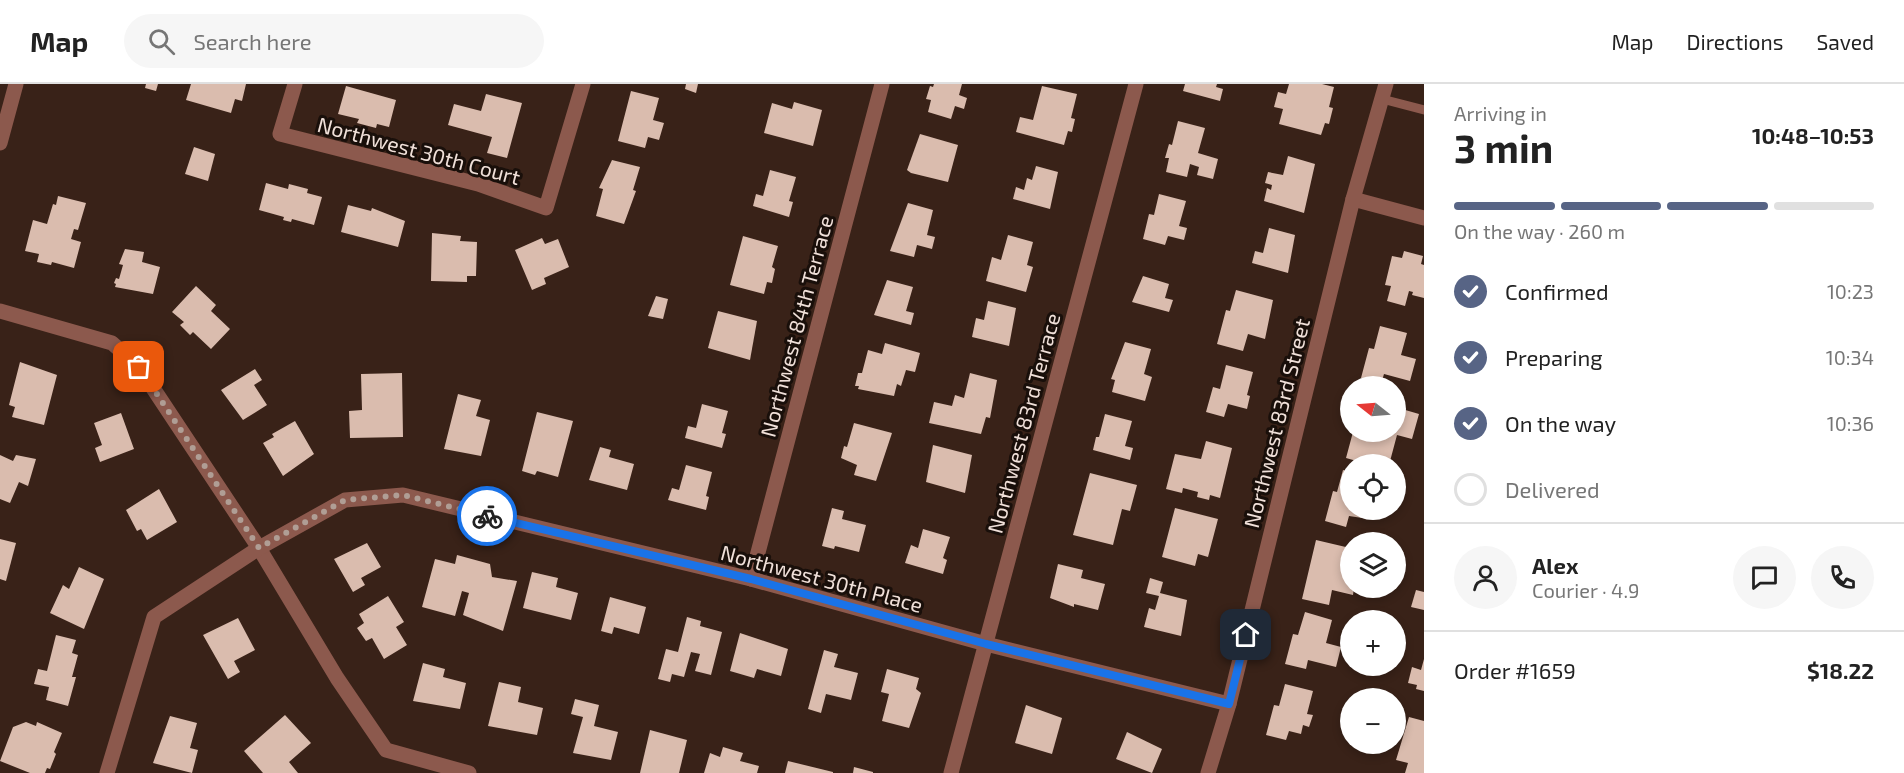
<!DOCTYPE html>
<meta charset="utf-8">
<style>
:root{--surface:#fff;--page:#f6f6f6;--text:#222;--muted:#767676;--line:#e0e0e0;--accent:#576485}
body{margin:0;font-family:"Exo 2",sans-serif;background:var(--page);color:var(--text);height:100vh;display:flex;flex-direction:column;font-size:22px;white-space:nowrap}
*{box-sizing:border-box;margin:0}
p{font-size:20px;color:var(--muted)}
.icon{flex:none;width:33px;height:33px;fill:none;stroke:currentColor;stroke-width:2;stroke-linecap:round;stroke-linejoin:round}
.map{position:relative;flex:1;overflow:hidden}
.panel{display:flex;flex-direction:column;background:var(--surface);width:480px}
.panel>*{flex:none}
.needle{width:39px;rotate:287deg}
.tools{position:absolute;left:1340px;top:292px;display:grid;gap:12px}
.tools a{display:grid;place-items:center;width:66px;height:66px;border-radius:50%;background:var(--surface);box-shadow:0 3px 9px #0003;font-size:30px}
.pin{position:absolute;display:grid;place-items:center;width:51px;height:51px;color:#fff;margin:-26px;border-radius:12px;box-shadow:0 3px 9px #0006}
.courier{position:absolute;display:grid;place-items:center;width:60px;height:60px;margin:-30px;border:4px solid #1a73e8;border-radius:50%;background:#fff;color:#222;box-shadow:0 2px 8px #0007}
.head em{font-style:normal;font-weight:700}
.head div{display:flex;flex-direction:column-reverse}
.head{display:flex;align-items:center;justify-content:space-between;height:102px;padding:0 30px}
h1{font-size:39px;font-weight:700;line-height:45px}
.bar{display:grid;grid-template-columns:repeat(4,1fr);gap:9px 6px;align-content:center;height:72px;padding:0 30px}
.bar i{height:8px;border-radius:4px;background:var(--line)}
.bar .active{background:var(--accent)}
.bar p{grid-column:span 4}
.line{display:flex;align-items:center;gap:15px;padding:0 30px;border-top:2px solid var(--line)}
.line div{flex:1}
.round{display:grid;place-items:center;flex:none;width:63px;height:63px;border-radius:32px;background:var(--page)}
ol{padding:0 30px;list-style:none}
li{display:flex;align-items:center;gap:18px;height:66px}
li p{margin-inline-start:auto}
li .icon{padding:6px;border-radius:50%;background:var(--accent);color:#fff;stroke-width:4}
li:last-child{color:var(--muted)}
li i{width:33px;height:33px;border:3px solid var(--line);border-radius:50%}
header{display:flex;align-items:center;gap:36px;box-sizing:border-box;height:84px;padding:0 30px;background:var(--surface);border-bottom:2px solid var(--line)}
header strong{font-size:28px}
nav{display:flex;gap:33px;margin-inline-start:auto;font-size:21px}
.search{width:420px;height:54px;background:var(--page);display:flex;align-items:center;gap:15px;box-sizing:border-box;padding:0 21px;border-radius:33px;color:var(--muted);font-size:22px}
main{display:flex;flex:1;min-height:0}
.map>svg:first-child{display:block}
</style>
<header>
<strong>Map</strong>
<div class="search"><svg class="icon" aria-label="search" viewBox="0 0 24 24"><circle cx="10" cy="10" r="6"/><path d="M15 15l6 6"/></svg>Search here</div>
<nav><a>Map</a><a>Directions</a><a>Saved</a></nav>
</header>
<main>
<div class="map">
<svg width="1424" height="689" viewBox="0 0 1424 689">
<rect width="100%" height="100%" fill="#392218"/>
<g fill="#dabcae">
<polygon points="146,0 158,0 156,7 145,4"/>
<polygon points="191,0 246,0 242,17 235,15 231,29 186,16"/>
<polygon points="686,0 698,0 696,9 685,5"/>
<polygon points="934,0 962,0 959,11 967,14 964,25 955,22 951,35 928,28 931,16 926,15 930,2 933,3"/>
<polygon points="1185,0 1217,0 1216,3 1223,5 1220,17 1183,7"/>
<polygon points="1289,0 1322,0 1334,3 1329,23 1333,24 1329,40 1325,39 1321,51 1279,40 1283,25 1274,23 1278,8 1286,10"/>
<polygon points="346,2 396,16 389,43 377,40 376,44 357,39 359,35 338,30"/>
<polygon points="1042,2 1077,10 1071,34 1075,35 1072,48 1068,47 1064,61 1016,48 1020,33 1033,36"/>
<polygon points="631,7 659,14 653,36 664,39 659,56 648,53 645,64 618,57"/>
<polygon points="486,10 522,19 507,74 487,69 492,53 448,41 454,20 481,27"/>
<polygon points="794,18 822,26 813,62 764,49 772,19 792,25"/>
<polygon points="1178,37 1205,44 1198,69 1218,75 1213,95 1197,91 1199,83 1190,80 1187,93 1166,88 1169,74 1165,74 1169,60 1172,61"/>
<polygon points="920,50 958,61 948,98 911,89 907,86"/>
<polygon points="194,63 215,70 208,97 185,90"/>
<polygon points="1288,72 1315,80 1304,129 1264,117 1267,104 1271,106 1272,101 1265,99 1268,88 1283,91"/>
<polygon points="612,76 640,83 633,106 636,107 624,140 596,132 603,105 599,104"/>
<polygon points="1036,82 1058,88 1050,125 1013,115 1016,103 1024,106 1027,94 1032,96"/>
<polygon points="770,86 796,93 789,117 793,118 789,133 753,122 756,110 763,112"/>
<polygon points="266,99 288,105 289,100 308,105 307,109 322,113 314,141 292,135 291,138 283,136 284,133 259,126"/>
<polygon points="1159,110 1186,117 1179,142 1187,144 1184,156 1168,152 1165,161 1143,155 1149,130 1154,131"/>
<polygon points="58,112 86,119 78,146 74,145 71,155 81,158 74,184 52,178 51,181 37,178 39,170 25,167 33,136 47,140 53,120 56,121"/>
<polygon points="908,119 933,126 927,151 935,153 932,165 917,161 914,173 890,167"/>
<polygon points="348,121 371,127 372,124 405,137 398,163 341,148"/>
<polygon points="1269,144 1295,151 1288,189 1252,179 1255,167 1263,169"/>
<polygon points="432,149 461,152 460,157 477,158 476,192 467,192 467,198 431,197"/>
<polygon points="1008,151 1033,158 1027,181 1033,183 1026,208 986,197 992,173 1001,176"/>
<polygon points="743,152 778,162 772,183 775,185 772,199 767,198 764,210 730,201"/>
<polygon points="542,154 545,160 558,155 569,183 544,194 546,200 532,206 515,166"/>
<polygon points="125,165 144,168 142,178 160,183 153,210 115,203 116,200 114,199 116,194 119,195 123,181 119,180"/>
<polygon points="1404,167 1423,172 1421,180 1424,181 1424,214 1412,211 1413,208 1409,207 1405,222 1387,217 1391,202 1385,201 1392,172 1402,174"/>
<polygon points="1143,192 1169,200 1165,214 1173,216 1169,228 1132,218"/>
<polygon points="887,196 913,203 906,227 914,229 911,241 874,231"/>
<polygon points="196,202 216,221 211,227 230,245 211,265 193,248 190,251 180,241 184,238 172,228"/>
<polygon points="1236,206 1273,216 1265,255 1248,250 1243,267 1217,260 1226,226 1230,227"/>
<polygon points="656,212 668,215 663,235 648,232"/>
<polygon points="988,217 1016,224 1009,262 972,253 976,234 984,236"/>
<polygon points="718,227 757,237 750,276 708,264"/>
<polygon points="1380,242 1407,249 1401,271 1416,275 1410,297 1384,290 1381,300 1361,294 1369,264 1374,265"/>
<polygon points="1125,258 1151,265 1144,290 1152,293 1145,317 1112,308 1115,296 1111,295"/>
<polygon points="885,259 920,269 915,288 906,286 901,302 897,300 894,312 858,305 859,302 855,302 858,289 862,289 868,266 882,270"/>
<polygon points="20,278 57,291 44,341 12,333 15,323 9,321"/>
<polygon points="1226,281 1253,288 1247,311 1250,312 1247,325 1228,320 1224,333 1206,328 1213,303 1220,305"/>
<polygon points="255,285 262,296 254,301 267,321 243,336 221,306"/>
<polygon points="402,289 403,353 350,354 349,327 362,326 361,290"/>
<polygon points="970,289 997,296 990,334 986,333 981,350 929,339 934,318 952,322 955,311 964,314"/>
<polygon points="458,310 481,316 476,332 490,336 481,372 444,365"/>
<polygon points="702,320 728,327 722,349 726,350 722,364 685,354 688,342 696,344"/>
<polygon points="1395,323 1419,330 1412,355 1397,351 1389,381 1371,381 1346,374 1353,348 1395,348"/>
<polygon points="537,328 573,337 558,393 537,387 535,391 522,387"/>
<polygon points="121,329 134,365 100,378 95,364 102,361 94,339"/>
<polygon points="1105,330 1132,337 1125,362 1133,364 1130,376 1093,366 1096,353 1099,353"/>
<polygon points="295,337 314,370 283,392 263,359 274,353 272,350"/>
<polygon points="854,339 892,349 876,397 854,391 857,381 841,374 844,362 847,363"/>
<polygon points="1206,357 1232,364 1220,414 1210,411 1209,416 1197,413 1198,408 1183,404 1182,409 1166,405 1175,370 1201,375"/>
<polygon points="933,361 972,371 965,409 926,398"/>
<polygon points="600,363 611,366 609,373 634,380 627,406 589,396"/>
<polygon points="0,371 13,377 16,371 36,375 28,402 19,398 10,419 0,415"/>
<polygon points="686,381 712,388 706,412 709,413 706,426 668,416 672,404 679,406"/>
<polygon points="1343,386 1350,388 1350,426 1371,426 1369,435 1349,432 1346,443 1325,437 1333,407 1337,408"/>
<polygon points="1090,389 1137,401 1130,427 1122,425 1113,461 1073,451"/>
<polygon points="159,405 177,438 147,456 141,445 137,447 126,426"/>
<polygon points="832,424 844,427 842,435 866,441 859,468 835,462 834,465 822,462"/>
<polygon points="1175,424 1218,435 1208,473 1198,470 1195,482 1162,473"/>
<polygon points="923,445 950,453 943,474 947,476 943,490 905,479 911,461 918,464"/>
<polygon points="0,455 16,459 6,497 0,495"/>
<polygon points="1316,456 1350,464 1350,504 1354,504 1353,511 1332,506 1329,521 1302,515"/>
<polygon points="367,459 381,483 361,494 365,501 353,508 334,475"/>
<polygon points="457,471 490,480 492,493 517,497 503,547 463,531 469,509 462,507 455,532 422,523 435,475 455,480"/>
<polygon points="1058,480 1083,486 1081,494 1105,500 1098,526 1074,520 1074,523 1050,514"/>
<polygon points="79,483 104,495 84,545 50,529 63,501 69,505"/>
<polygon points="532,488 558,494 556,503 578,509 571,536 523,524"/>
<polygon points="1150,494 1163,498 1160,509 1187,516 1181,552 1144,543 1149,524 1155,526 1159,512 1146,509"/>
<polygon points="1416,506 1424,508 1424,526 1411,523"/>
<polygon points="388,512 404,538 396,543 407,561 384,575 372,554 366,557 357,544 364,539 359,530"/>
<polygon points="610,513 646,523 639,550 614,543 612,550 601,547"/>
<polygon points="1305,528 1332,536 1326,559 1341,563 1336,583 1308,576 1306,585 1285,580 1293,550 1298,551"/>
<polygon points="687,533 701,537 700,542 722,548 711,591 695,587 700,570 691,568 684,593 672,590 670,598 658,595 666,565 678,568"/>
<polygon points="238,534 255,566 234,577 240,588 228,595 203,551"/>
<polygon points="740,549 788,565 781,592 757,585 754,594 730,587"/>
<polygon points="56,551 76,556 72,569 78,571 72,593 76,593 68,622 46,616 49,603 34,600 38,585 47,587"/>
<polygon points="824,566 838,570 834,583 858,589 851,616 826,610 821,629 808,625"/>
<polygon points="1424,575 1424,607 1416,605 1417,601 1408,599 1412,583 1421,586"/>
<polygon points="423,579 445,585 443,593 466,599 460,625 413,617"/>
<polygon points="887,585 919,594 916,605 921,609 909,644 882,637 889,610 881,608"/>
<polygon points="499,598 521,603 518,618 543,624 537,651 488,642"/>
<polygon points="1285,600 1313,607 1307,630 1313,631 1309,643 1303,641 1301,650 1289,647 1286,656 1266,651 1274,621 1279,622"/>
<polygon points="575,615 599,621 594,642 618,648 611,676 573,669 583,633 571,630"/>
<polygon points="1026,621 1062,634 1052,670 1015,659"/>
<polygon points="285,631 311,659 289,678 298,689 263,689 244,667"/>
<polygon points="170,632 197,639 190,664 198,666 192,689 153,679"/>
<polygon points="1409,633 1424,637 1424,689 1405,689 1408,679 1396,676"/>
<polygon points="26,638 36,642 37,638 62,649 54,668 56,670 50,685 47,684 45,689 30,689 0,677 13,643"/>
<polygon points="650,646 687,656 679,689 640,689"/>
<polygon points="1127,648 1162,665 1152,689 1116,675"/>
<polygon points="723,663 743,669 740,677 759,682 757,689 704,689 710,669 720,673"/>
<polygon points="788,677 833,688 833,689 785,689"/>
<polygon points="854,683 873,688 873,689 853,689"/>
</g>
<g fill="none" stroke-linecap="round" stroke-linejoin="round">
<polyline stroke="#8c594d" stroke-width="9" points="1382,15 1424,26"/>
<g stroke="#8c594d" stroke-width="15">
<polyline points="295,0 280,50 478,100 546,124 583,0"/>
<polyline points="1353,115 1424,134"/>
<polyline points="0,227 112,259 139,283 259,464 337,594 386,666 469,689"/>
<polyline points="751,495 882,0"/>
<polyline points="107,689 154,533 259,464 345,416 403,411 751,495 986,560 1229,620"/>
<polyline points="951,689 1136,0"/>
<polyline points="1208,689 1229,620 1353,115 1386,0"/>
</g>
<polyline stroke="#8c594d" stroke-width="15" points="0,59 16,0"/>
</g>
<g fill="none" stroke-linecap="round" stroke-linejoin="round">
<polyline stroke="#b09e95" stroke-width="6" stroke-dasharray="0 10.8" points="139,283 259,464 345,416 403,411 487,432"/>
<polyline stroke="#1a73e8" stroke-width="8" points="487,432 751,495 986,560 1229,620 1246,551"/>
</g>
<g text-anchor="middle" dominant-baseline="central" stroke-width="6" stroke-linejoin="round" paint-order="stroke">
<g font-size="21" fill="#f0e0d9" stroke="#190f0a">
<text transform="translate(419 66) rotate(15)">Northwest 30th Court</text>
<text transform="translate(796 242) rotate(-75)">Northwest 84th Terrace</text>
<text transform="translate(1023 339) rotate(-75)">Northwest 83rd Terrace</text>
<text transform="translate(1276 339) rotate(-76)">Northwest 83rd Street</text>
<text transform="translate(822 494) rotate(15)">Northwest 30th Place</text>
</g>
</g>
</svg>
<div class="tools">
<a><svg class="needle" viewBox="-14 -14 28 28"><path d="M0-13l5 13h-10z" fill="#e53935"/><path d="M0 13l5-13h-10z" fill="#767676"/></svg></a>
<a><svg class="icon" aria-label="locate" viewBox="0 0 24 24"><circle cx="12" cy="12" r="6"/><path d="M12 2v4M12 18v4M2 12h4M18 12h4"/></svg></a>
<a><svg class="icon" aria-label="layers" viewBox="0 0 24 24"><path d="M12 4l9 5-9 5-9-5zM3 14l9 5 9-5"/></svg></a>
<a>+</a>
<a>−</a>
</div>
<div class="pin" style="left:139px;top:283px;background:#ea580c"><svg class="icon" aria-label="bag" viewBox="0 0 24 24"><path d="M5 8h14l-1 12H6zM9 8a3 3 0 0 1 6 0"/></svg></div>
<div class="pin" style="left:1246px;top:551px;background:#1f2937"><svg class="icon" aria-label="home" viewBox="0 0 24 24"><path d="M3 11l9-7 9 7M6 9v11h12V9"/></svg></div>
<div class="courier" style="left:487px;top:432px"><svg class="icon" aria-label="bike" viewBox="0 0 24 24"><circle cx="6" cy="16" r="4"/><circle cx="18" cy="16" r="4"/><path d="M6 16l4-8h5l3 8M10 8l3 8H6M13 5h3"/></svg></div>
</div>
<section class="panel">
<div class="head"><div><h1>3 min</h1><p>Arriving in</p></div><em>10:48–10:53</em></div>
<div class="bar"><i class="active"></i><i class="active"></i><i class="active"></i><i></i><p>On the way · 260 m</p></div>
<ol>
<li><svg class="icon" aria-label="check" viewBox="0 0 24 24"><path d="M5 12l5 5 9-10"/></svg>Confirmed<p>10:23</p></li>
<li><svg class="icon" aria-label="check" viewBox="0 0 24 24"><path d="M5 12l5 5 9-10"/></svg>Preparing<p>10:34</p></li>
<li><svg class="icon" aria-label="check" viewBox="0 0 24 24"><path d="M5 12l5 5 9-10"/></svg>On the way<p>10:36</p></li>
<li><i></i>Delivered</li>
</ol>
<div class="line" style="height:108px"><a class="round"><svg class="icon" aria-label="person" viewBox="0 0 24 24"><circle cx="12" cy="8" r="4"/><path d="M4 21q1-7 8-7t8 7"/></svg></a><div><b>Alex</b><p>Courier · 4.9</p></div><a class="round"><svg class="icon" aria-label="chat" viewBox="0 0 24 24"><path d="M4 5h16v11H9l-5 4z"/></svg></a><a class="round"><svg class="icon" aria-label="phone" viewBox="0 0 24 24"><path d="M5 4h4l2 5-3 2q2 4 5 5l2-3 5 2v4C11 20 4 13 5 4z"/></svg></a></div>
<div class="line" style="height:78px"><div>Order #1659</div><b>$18.22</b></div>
</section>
</main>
